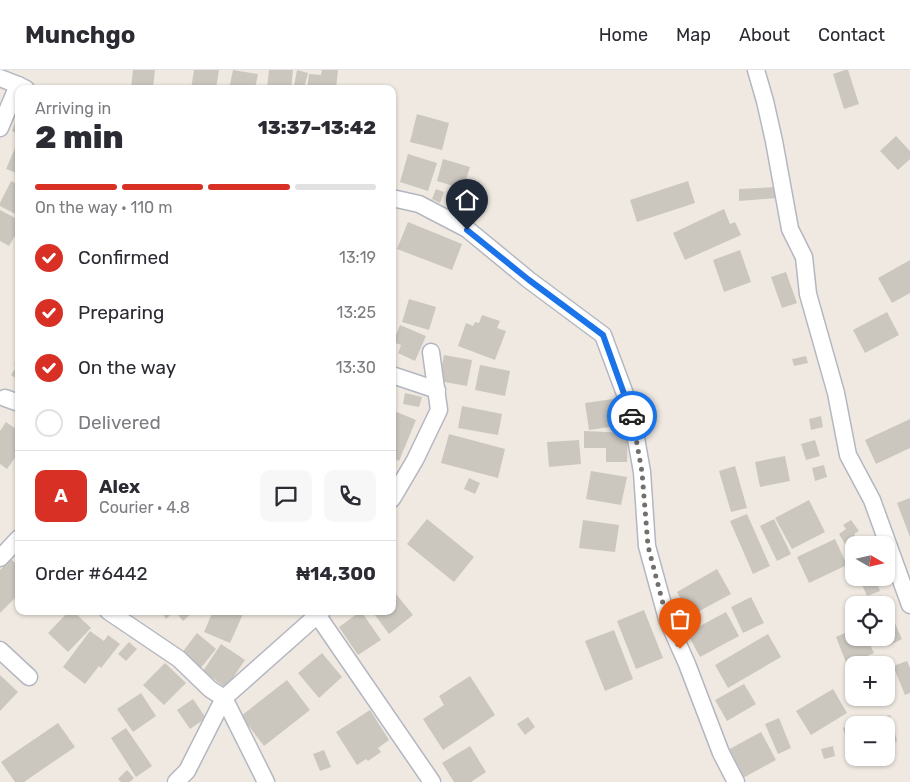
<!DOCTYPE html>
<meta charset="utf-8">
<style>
:root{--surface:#fff;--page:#f7f7f7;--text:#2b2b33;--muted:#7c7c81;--line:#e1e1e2;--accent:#d93025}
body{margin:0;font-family:Rubik,sans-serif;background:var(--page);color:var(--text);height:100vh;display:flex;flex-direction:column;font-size:19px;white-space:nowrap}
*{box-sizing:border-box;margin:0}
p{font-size:16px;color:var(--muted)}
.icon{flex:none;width:28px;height:28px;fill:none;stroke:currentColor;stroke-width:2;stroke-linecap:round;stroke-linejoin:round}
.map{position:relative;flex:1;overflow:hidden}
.details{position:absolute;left:15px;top:15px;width:381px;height:530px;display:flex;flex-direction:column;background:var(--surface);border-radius:10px;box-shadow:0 1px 4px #0004}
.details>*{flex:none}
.needle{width:32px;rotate:99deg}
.buttons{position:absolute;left:845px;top:466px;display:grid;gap:10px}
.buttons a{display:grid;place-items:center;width:50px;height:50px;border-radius:10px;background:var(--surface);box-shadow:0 1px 4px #0004;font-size:25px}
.pin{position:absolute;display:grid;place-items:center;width:42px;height:42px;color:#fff;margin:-51px -21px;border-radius:50% 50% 50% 0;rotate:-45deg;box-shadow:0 0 5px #0007}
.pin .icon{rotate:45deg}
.courier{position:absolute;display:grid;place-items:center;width:50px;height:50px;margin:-25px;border:4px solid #1a73e8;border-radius:50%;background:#fff;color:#222;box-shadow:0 1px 6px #0007}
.headline em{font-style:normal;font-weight:800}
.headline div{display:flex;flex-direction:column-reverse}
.headline{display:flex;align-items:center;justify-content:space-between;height:85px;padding:0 20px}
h1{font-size:32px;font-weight:800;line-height:38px}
.bar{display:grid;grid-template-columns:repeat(4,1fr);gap:8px 5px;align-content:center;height:60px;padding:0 20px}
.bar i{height:6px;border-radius:4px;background:var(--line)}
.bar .on{background:var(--accent)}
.bar p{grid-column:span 4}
.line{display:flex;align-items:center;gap:12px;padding:0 20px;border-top:1px solid var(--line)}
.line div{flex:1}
.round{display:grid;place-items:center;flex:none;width:52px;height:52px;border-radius:10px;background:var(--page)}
ol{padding:0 20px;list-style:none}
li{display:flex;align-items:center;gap:15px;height:55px}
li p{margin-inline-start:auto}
li .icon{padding:5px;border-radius:50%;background:var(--accent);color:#fff;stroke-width:4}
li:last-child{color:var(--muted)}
li i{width:28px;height:28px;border:2px solid var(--line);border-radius:50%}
header{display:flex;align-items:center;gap:30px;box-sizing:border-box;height:70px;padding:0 25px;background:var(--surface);border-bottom:1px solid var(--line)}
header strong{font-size:24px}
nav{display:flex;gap:28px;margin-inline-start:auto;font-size:18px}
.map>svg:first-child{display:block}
</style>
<header>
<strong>Munchgo</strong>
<nav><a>Home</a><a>Map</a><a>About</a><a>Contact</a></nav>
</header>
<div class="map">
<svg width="910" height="712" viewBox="0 0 910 712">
<rect width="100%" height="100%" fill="#efe9e1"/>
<g fill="#cbc7bf">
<polygon points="133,0 155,0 153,19 131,19"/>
<polygon points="194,0 219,0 216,19 191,19"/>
<polygon points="233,0 258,4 255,19 229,19"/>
<polygon points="269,0 293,0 291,19 267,18"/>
<polygon points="297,0 308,3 304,18 294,16"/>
<polygon points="322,0 338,0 336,19 307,19 309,4 321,5"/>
<polygon points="845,0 848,0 859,34 844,39 833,4"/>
<polygon points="19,43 19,64 12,61"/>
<polygon points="417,44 449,53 442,80 410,72"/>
<polygon points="896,66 910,81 910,89 898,100 880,81"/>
<polygon points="19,69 19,104 6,99"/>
<polygon points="408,84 437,93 428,121 400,112"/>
<polygon points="443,89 470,97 463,119 437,111"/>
<polygon points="11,111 19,115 19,146 0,136 0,133"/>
<polygon points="688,111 695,133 637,152 630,130"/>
<polygon points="776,117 777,128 739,131 739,119"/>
<polygon points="436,119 444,122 440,133 432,129"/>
<polygon points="724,139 730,154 735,152 741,165 685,190 673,163"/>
<polygon points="0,140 19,150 19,159 9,176 0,171"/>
<polygon points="408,152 462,174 452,200 397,179"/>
<polygon points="740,180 751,212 724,222 713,190"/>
<polygon points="910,190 910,223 892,233 878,208"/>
<polygon points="786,202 797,233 782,238 771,207"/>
<polygon points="409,229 436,237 429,260 402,252"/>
<polygon points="887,242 899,265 865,283 853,260"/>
<polygon points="482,245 500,251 497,258 506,261 495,290 458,276 466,253 473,256 475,252 479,253"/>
<polygon points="400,255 426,266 415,291 398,283 401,275 393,272"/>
<polygon points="444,285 472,290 467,316 439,311"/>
<polygon points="806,286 808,293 794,296 792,289"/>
<polygon points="19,287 19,310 11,305 17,296 14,295"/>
<polygon points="480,295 510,301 505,326 475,320"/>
<polygon points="405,323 422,327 419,337 403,334"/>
<polygon points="620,328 624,355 589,360 585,333"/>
<polygon points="462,336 502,344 498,365 458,358"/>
<polygon points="392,340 416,350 399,391 392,388"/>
<polygon points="821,346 823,357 811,360 809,349"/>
<polygon points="910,349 910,378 876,394 865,370"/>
<polygon points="6,352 19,361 19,382 7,399 0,394 0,361"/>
<polygon points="584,361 628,363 627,392 606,392 606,378 584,378"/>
<polygon points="449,364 505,379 498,408 441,393"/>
<polygon points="579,370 581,394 549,397 547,372"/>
<polygon points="815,370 820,386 806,390 801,374"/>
<polygon points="785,386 790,411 760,417 755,392"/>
<polygon points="824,395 827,407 815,411 812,398"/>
<polygon points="735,396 747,438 731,442 719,401"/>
<polygon points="591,401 627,407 621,435 586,429"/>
<polygon points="469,408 480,413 475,424 464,419"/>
<polygon points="910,428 910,467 897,433"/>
<polygon points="809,430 825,462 792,479 775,448"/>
<polygon points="747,444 770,496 753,504 730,451"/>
<polygon points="427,449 474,487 454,512 407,474"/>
<polygon points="774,449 791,484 777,491 760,456"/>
<polygon points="583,450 619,455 615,482 579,478"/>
<polygon points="851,450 859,461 854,464 857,469 846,476 839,464 846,459 843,455"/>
<polygon points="835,469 847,495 809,513 797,487"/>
<polygon points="11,489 19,497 19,524 0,543 0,500"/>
<polygon points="717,499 731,524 690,546 677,522"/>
<polygon points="859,508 875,508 880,521 867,526"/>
<polygon points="392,519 413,545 389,564 372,541 392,541"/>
<polygon points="751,527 764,553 743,563 731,537"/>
<polygon points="644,540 663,588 636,599 617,551"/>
<polygon points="889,540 902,569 888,576 884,568 886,568 886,541"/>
<polygon points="69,541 73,541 91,558 68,582 48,563"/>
<polygon points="161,541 194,541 183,551 175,541 166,549"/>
<polygon points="213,541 236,541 243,544 230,573 204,562"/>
<polygon points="361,541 381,570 358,585 339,557"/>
<polygon points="726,542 739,566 700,587 687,563"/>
<polygon points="854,559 854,568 867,568 874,583 847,595 836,567"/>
<polygon points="614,560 633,609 605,621 585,571"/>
<polygon points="90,561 104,571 108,565 120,574 101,598 99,596 85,614 63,597"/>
<polygon points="197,563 216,579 200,599 181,584"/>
<polygon points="768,564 781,587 728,618 715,595"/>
<polygon points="129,572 137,579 126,591 118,584"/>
<polygon points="221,574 245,590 226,618 203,601"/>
<polygon points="322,583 342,607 319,628 298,603"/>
<polygon points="907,591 910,598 910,623 905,625 893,596"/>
<polygon points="165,593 186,613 164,635 143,615"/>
<polygon points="0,605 18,622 0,641"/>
<polygon points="470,606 495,645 443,680 423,649 444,635 439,626"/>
<polygon points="287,610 310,640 264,676 241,646"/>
<polygon points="744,614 756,634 727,651 715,630"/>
<polygon points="833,619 847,643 811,665 796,641"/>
<polygon points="141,623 156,646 133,662 117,639"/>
<polygon points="193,629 206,648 190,659 177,640"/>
<polygon points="370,640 389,670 378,678 381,682 368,691 366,689 357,695 336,662"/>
<polygon points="890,645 897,671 886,674 886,655 857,655"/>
<polygon points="528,647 535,657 525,665 517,654"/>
<polygon points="779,648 791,678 778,684 765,654"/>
<polygon points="58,653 75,677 24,712 15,712 1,692"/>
<polygon points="854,655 854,683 851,684 843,658"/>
<polygon points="126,658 152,696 136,707 111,668"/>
<polygon points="761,662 776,690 739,710 724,682"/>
<polygon points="470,676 486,702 471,712 454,712 442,693"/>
<polygon points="833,676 835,686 824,689 821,679"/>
<polygon points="324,680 331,697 320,701 313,684"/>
<polygon points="127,700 134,708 130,712 121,712 118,709"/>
</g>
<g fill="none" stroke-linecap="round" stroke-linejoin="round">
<defs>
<g id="street">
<polyline points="756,0 765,31 774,71 790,159 804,187 808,224 836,323 848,385 872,430 910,535"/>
<polyline points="0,8 18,15"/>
<polyline points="0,58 18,15 26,19"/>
<polyline points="392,128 419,134 467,159 529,210 603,265 631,340 642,402 647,476 667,549 687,594 721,683 736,712"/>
<polyline points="392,305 437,320"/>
<polyline points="5,328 19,333"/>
<polyline points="392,429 415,390 439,340 431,282"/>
<polyline points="0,488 19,468"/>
<polyline points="108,541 179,589 210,619 224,628 266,712"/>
<polyline points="318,546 432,712"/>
<polyline points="0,580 29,607"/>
<polyline points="176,712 187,701 224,628 322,541"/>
</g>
</defs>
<use href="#street" stroke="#b4b7c1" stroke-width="19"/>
<use href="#street" stroke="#fff" stroke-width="16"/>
</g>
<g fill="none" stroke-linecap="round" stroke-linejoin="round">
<polyline stroke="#726f6d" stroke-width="5" stroke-dasharray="0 9" points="632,346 642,402 648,476 667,549 680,579"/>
<polyline stroke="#1a73e8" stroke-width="6" points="467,160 529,210 603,265 632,346"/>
</g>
</svg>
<div class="buttons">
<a><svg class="needle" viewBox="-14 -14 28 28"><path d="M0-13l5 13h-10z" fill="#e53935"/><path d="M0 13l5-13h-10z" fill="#7c7c81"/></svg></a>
<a><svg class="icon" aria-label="locate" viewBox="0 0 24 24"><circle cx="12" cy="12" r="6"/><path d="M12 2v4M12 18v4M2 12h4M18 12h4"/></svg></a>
<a>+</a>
<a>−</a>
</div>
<div class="pin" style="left:680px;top:579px;background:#ea580c"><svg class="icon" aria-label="bag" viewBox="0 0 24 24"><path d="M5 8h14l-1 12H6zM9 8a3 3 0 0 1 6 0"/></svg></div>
<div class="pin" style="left:467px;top:160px;background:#1f2937"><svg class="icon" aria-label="home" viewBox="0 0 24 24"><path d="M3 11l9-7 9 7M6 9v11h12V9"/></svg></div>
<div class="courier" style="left:632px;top:346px"><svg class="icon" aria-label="car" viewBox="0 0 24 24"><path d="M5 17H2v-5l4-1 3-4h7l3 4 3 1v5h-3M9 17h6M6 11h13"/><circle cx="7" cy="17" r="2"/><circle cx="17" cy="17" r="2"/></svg></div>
<section class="details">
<div class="headline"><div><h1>2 min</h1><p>Arriving in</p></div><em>13:37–13:42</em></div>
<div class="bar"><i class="on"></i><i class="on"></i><i class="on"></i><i></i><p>On the way · 110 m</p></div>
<ol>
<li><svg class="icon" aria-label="check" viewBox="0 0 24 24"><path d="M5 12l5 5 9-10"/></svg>Confirmed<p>13:19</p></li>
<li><svg class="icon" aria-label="check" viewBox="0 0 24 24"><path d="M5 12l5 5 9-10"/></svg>Preparing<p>13:25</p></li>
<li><svg class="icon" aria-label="check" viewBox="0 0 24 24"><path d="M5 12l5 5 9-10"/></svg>On the way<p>13:30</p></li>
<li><i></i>Delivered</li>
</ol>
<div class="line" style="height:90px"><b class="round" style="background:var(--accent);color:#fff">A</b><div><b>Alex</b><p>Courier · 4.8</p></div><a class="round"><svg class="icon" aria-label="chat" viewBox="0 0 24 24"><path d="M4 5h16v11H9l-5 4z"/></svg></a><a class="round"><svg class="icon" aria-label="phone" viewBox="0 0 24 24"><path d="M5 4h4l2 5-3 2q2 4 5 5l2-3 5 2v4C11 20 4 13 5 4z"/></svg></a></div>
<div class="line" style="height:65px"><div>Order #6442</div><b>₦14,300</b></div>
</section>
</div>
